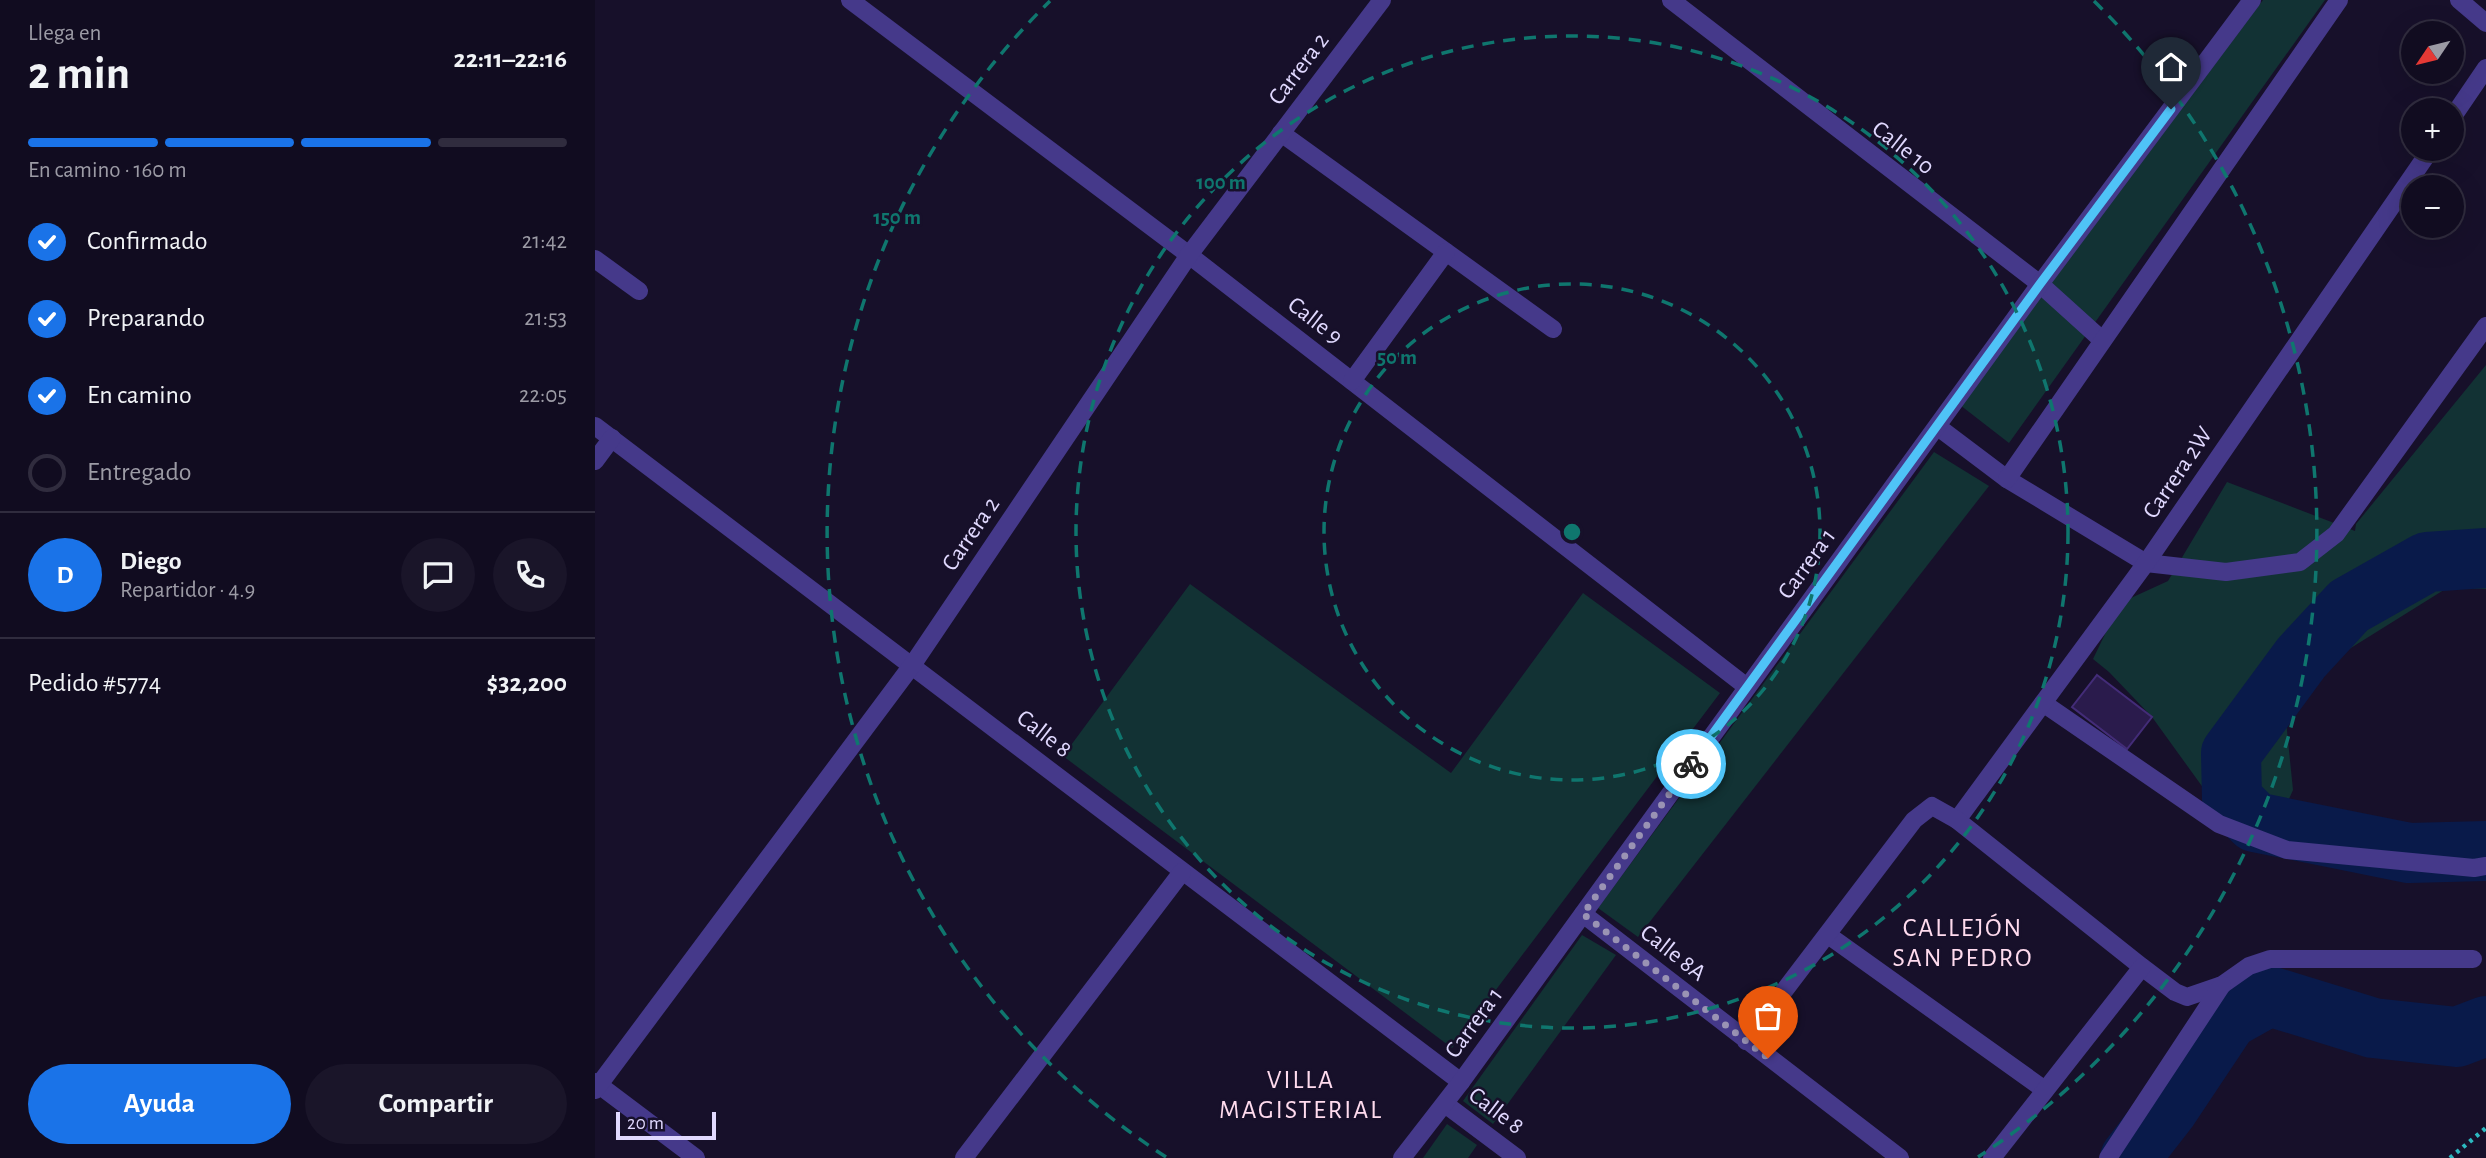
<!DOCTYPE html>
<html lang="es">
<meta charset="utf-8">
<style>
:root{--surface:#110c20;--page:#1a1529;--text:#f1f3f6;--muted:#9c9ba5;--line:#302c3e;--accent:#1a73e8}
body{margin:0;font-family:"Alegreya Sans",sans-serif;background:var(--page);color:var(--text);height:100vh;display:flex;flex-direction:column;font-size:26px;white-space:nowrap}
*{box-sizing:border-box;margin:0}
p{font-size:23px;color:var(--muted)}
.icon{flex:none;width:38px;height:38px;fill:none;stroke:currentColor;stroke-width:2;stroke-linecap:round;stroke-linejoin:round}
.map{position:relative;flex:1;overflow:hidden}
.side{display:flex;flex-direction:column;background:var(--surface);width:595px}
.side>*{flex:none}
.needle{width:46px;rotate:235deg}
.buttons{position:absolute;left:1806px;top:21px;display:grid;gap:14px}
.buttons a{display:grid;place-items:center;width:63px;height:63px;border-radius:50%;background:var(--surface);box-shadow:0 7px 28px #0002,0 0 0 2px var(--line);font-size:35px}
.scale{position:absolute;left:21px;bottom:18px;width:100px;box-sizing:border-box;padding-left:7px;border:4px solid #e1d9ff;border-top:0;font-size:19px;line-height:24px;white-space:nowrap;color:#e1d9ff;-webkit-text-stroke:5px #17102a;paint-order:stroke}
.pin{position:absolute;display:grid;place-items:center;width:60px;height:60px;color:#fff;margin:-72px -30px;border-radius:50% 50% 50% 0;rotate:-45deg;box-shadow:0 0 7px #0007}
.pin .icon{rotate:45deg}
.courier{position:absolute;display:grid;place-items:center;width:70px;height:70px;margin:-35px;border:5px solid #4fc3f7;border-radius:50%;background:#fff;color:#222;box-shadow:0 2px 9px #0007}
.overview em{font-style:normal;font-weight:700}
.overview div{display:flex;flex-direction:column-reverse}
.overview{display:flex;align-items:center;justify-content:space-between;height:119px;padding:0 28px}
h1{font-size:46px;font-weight:700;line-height:52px}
.bar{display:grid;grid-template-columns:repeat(4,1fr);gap:10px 7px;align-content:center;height:84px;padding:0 28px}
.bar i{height:9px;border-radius:5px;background:var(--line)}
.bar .on{background:var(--accent)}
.bar p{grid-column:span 4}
.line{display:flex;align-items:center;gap:18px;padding:0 28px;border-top:2px solid var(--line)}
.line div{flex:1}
.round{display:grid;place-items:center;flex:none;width:74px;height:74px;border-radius:37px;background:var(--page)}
ol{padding:0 28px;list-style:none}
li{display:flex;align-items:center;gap:21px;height:77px}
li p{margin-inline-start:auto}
li .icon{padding:7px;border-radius:50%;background:var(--accent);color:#fff;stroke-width:4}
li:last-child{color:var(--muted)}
li i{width:38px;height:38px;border:4px solid var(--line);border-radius:50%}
.primary-button{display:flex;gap:14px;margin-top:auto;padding:14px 28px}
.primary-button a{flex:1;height:80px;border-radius:42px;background:var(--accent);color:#fff;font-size:28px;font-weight:700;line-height:80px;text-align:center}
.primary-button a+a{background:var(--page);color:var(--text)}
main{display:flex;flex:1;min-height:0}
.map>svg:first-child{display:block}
</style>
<main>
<section class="side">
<div class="overview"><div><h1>2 min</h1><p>Llega en</p></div><em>22:11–22:16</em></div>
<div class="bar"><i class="on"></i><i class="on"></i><i class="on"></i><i></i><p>En camino · 160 m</p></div>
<ol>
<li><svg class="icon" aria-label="check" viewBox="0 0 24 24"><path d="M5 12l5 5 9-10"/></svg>Confirmado<p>21:42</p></li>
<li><svg class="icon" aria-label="check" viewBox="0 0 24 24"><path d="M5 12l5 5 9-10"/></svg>Preparando<p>21:53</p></li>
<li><svg class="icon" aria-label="check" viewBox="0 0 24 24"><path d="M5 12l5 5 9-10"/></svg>En camino<p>22:05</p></li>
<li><i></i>Entregado</li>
</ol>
<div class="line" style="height:126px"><b class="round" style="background:var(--accent);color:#fff">D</b><div><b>Diego</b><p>Repartidor · 4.9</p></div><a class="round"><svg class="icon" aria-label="chat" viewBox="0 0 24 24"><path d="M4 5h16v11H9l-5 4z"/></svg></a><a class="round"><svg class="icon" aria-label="phone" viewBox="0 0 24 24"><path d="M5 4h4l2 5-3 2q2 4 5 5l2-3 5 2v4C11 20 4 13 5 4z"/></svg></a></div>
<div class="line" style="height:91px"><div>Pedido #5774</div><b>$32,200</b></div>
<div class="primary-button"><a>Ayuda</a><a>Compartir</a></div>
</section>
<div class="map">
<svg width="1891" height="1158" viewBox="0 0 1891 1158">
<rect width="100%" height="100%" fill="#17102a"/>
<g fill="#123234">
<polygon points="1668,0 1730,0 1414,443 1365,405"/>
<polygon points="1891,365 1891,589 1852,588 1743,656 1691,721 1698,790 1678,835 1622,807 1557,717 1514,672 1498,659 1525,603 1573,581 1632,482 1760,531 1761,524"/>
<polygon points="1339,452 1394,486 1043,937 1003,908"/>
<polygon points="595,584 856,773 988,593 1125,693 857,1048 468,756"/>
<polygon points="987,935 1021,955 898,1124 868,1101"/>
<polygon points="852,1124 882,1145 873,1158 828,1158"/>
</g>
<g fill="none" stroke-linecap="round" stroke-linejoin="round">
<g stroke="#091a4a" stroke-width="60">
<polyline points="1891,558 1832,562 1754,606 1706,658 1636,753 1637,799 1660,822 1814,853 1891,851"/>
<polyline points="1535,1158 1573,1109 1633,1019 1674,996 1778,1028 1862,1037 1891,1026"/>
</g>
</g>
<polygon fill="#2a1b4c" stroke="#432c78" stroke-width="2" points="1502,675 1557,717 1532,749 1477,707"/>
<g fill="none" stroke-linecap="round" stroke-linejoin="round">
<polyline stroke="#2cb9c0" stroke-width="4.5" stroke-dasharray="3.5 5" stroke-linecap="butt" points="1855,1158 1891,1128"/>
<g stroke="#45398a" stroke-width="18">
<polyline points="255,0 594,255 1152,687"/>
<polyline points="1076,0 1445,284 1507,340"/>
<polyline points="1864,0 1891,23"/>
<polyline points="1857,118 1891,68"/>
<polyline points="686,133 958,329"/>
<polyline points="0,259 44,291"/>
<polyline points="757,381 851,252"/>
<path d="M0,426C290,643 577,864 866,1082"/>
<polyline points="1343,427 1412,479 1551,563 1631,572 1705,562 1741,534 1891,326"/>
<polyline points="0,461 17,438"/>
<polyline points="1412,479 1744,0"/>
<polyline points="1448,703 1624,824 1692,850 1879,868 1891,866"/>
<polyline points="1362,820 1551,563 1836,149"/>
<polyline points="988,914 1305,1158"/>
<polyline points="1233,935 1450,1090"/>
<polyline points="1151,1041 1319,820 1337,806 1362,820 1547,967 1580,992 1592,997 1627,985 1654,966 1675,959 1878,959"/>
<polyline points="0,1082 101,1158"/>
<polyline points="0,1090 318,664 594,255 787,0"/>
<polyline points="850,1104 922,1158"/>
<polyline points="369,1158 587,872"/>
<polyline points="807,1158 866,1082 1445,284 1657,0"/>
<polyline points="1397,1158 1547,967"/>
<polyline points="1513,1158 1627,985"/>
</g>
</g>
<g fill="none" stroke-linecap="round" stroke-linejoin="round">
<polyline stroke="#9a93b4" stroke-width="7" stroke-dasharray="0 12.6" points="1096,764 988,914 1173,1058"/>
<polyline stroke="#4fc3f7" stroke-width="9" points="1096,764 1445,284 1576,109"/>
</g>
<g fill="none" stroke="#0f766e" stroke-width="3.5" stroke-dasharray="12 9">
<circle cx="977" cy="532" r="248"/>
<circle cx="977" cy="532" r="496"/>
<path d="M571 1157A745 745 0 0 1 455 1M1499 1A745 745 0 0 1 1383 1157"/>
</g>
<g text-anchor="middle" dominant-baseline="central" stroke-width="5" stroke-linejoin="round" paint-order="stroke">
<g font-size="24" fill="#e1d9ff" stroke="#17102a">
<text transform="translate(704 69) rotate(-53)">Carrera 2</text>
<text transform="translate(1308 148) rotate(38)">Calle 10</text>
<text transform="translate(720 321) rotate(38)">Calle 9</text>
<text transform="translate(1583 473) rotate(-56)">Carrera 2W</text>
<text transform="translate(376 534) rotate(-56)">Carrera 2</text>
<text transform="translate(1212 564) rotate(-54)">Carrera 1</text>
<text transform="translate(449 734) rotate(38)">Calle 8</text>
<text transform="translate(1078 953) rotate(38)">Calle 8A</text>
<text transform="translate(879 1023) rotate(-54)">Carrera 1</text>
<text transform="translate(901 1111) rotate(37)">Calle 8</text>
</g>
<g font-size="26" letter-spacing="2" fill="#ffdbee" stroke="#17102a">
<text x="1368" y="928">CALLEJÓN<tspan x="1368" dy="30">SAN PEDRO</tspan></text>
<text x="706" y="1080">VILLA<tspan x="706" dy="30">MAGISTERIAL</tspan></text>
</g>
</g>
<circle cx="977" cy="532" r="10" fill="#0f766e" stroke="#17102a" stroke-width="3.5"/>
<g font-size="21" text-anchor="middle" font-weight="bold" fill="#0f766e" stroke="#17102a" stroke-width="5" stroke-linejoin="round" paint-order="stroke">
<text x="626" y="189">100 m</text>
<text x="302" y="224">150 m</text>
<text x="802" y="364">50 m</text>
</g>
</svg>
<div class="buttons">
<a><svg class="needle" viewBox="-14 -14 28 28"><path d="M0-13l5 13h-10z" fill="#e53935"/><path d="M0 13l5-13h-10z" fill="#9c9ba5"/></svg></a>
<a>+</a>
<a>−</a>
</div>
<div class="scale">20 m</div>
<div class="pin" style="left:1173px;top:1058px;background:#ea580c"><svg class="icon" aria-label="bag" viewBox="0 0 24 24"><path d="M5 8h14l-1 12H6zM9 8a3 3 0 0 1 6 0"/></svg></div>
<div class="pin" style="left:1576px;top:109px;background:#1f2937"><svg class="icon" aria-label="home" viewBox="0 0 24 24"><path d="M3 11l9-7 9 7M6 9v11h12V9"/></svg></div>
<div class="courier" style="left:1096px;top:764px"><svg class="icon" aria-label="bike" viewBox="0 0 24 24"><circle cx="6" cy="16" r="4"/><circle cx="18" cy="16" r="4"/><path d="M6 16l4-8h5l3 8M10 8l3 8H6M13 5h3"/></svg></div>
</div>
</main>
